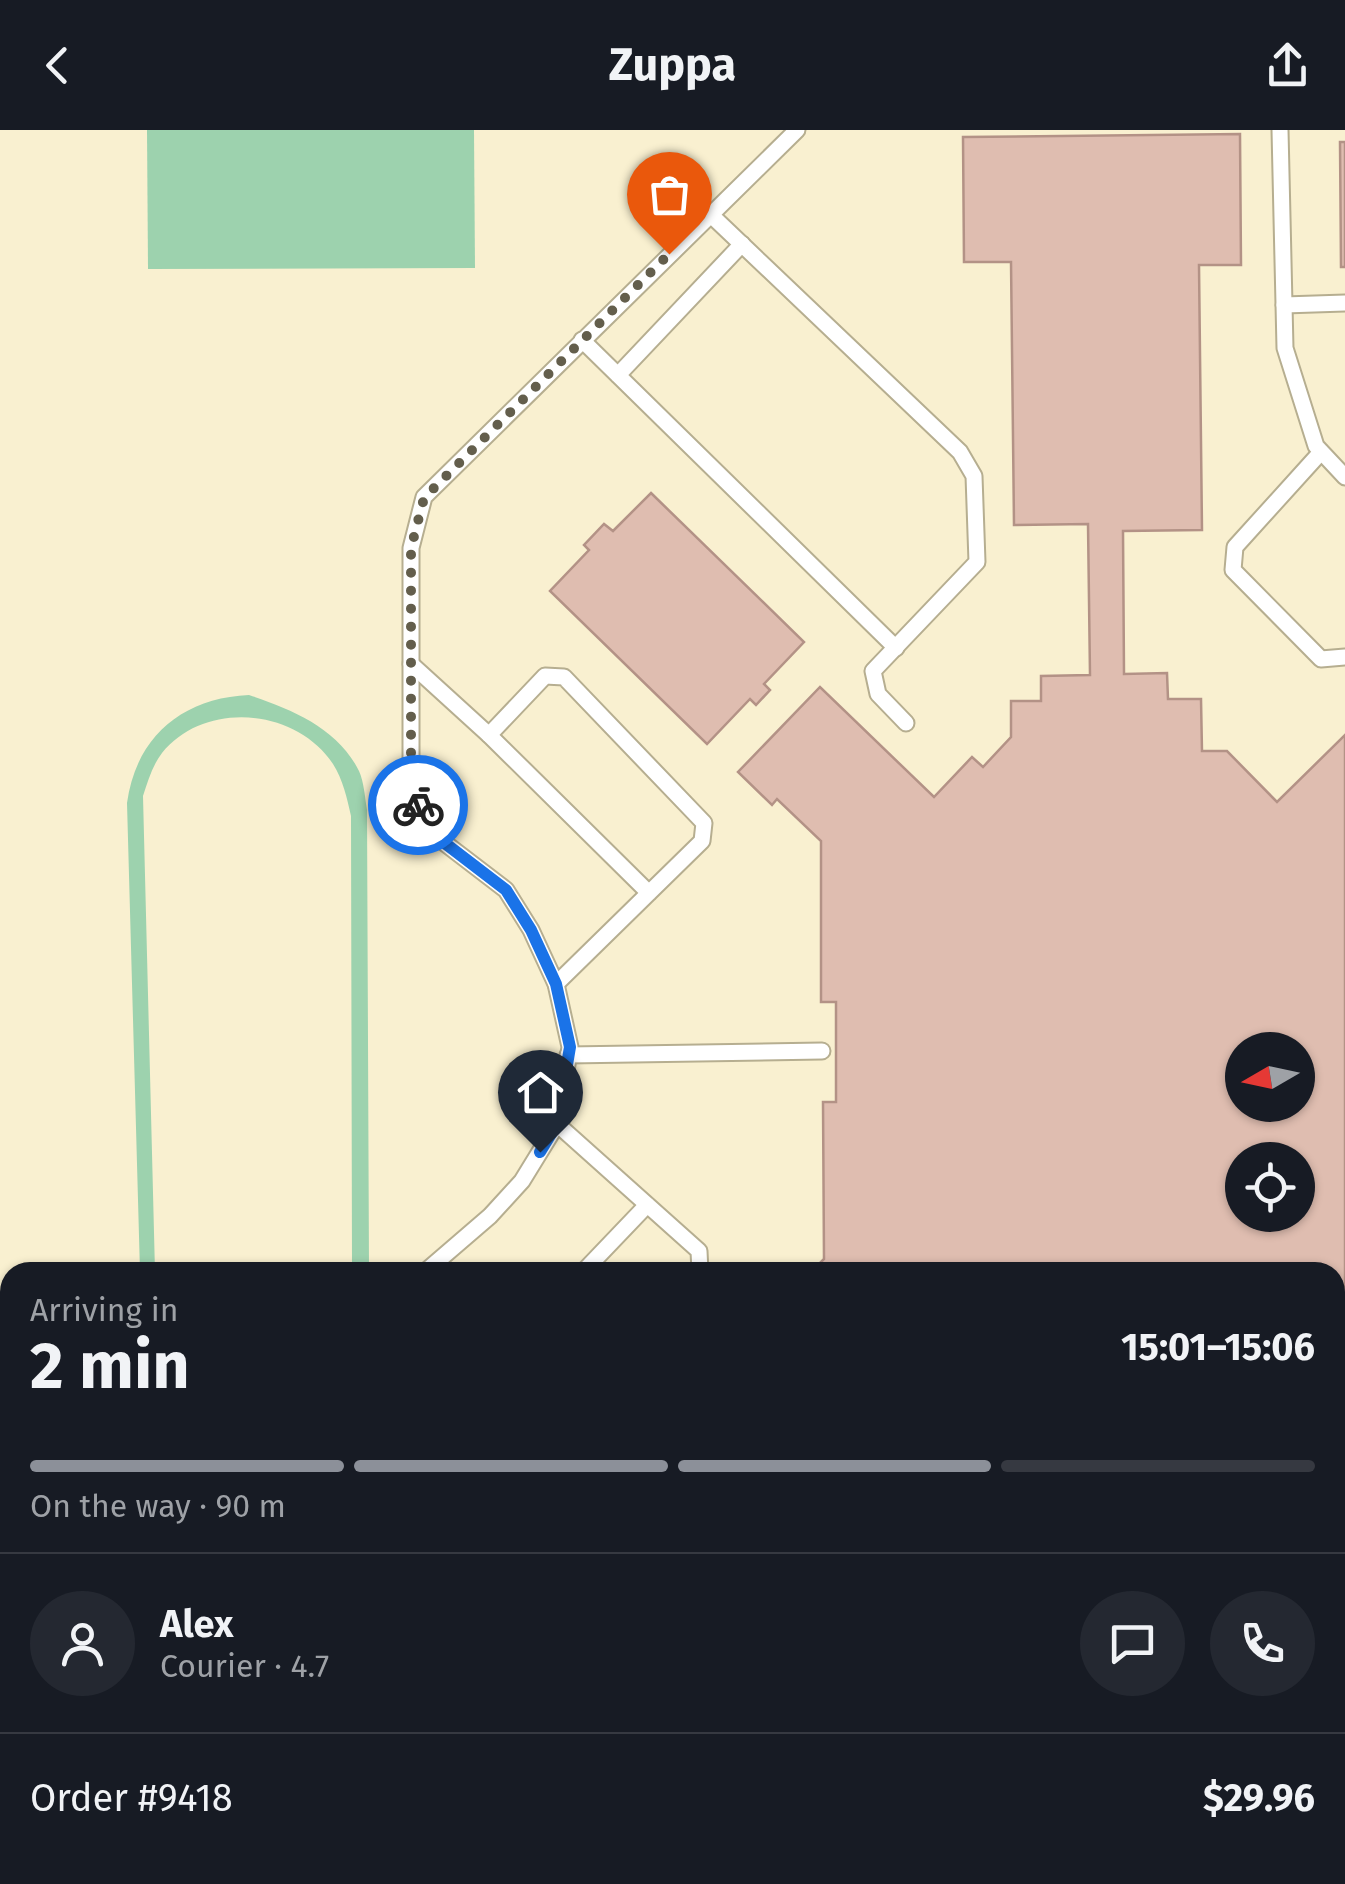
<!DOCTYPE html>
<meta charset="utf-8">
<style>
:root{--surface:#171b24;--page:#242831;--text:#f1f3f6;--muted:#9ea1a6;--line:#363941;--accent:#8c9099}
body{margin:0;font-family:"Fira Sans",sans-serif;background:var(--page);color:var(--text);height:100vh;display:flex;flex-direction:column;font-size:38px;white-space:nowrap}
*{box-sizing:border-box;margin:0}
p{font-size:32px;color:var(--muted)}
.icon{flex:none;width:55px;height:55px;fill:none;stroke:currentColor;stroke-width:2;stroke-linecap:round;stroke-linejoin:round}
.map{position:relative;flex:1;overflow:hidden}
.side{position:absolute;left:0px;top:1132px;width:1345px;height:622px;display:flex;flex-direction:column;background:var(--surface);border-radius:30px 30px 0 0;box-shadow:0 2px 8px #0004}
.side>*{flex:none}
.needle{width:65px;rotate:261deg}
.buttons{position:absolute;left:1225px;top:902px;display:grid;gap:20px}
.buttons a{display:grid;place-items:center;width:90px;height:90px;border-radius:50%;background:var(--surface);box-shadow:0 2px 8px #0004;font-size:50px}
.pin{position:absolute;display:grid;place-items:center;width:85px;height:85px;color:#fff;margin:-102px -42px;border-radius:50% 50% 50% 0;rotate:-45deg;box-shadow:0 0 10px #0007}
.pin .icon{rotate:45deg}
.courier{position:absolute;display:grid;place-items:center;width:100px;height:100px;margin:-50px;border:8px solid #1a73e8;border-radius:50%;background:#fff;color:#222;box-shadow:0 2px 12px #0007}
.summary em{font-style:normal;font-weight:700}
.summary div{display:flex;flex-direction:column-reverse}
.summary{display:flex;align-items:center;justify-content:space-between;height:170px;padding:0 30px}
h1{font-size:65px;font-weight:700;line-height:75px}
.bar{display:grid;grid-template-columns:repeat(4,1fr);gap:15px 10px;align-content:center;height:120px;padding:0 30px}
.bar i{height:12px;border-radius:8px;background:var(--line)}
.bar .on{background:var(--accent)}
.bar p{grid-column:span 4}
.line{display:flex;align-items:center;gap:25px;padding:0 30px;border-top:2px solid var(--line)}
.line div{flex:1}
.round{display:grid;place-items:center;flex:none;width:105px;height:105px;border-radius:52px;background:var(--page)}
header{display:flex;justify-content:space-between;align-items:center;height:130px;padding:0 30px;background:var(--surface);font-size:45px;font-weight:700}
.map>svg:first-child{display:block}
</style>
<header><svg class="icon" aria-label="back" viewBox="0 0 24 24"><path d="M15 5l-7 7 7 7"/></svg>Zuppa<svg class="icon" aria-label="share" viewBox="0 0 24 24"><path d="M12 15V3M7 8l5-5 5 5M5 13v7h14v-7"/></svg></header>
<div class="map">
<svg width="1345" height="1754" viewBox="0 0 1345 1754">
<rect width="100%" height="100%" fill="#f9f0d0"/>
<g fill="#9dd2ae">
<polygon points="147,0 474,0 475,138 148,139"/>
<path d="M249,565C291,579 338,598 359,641C364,652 365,668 367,680L369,1142H352L351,686C347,668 343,650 333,634C296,578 205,570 162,623C152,636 148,651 143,666L155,1142H140L127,673C136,607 182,568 249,565Z"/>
</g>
<g fill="#dfbdb0" stroke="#b39286" stroke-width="2.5" fill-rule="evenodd">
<path d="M1240,4L1241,135H1199L1202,400L1123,401L1124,544L1167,543L1168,569H1201L1202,621H1227L1277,672L1345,605V1221L1335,1211V1142H1267L1261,1136L1174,1137L1167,1142H1055L1047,1134L959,1137L953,1142H811L824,1129L823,972H836V872H821V711L777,669L772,675L738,642L820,557L934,667L972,627L983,637L1011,607V571H1041V546L1090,545L1088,394L1014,395L1011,132H964L963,7ZM1242,920H1298V975H1242ZM1242,1030H1298V1085H1242Z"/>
<polygon points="1340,12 1345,12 1345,137 1341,137"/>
<polygon points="651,363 804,512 764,554 770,560 756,575 750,569 707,614 550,461 589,420 584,415 604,394 613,401"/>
<polygon points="0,1340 4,1340 10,1516 0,1516"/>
</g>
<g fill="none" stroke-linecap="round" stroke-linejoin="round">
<defs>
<g id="service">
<polyline points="1280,0 1285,218 1316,316 1345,347"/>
<polyline points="710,84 960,322 974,346 977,432 873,541 878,564 906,593"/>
<polyline points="1284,175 1345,173"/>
<polyline points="582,210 896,518"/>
<polyline points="618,245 742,114"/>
<polyline points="1321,322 1235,417 1233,440 1321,529 1345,527"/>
<polyline points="411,534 489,605"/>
<polyline points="556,854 702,711 704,693 564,547 545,546 489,605 649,763"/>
<polyline points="568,925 822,921"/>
<polyline points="557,994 699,1121 700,1142"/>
<polyline points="425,1142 490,1086 522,1051 557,994 570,917 556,854 531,800 506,760 429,701 411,661 411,418 424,367 797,0"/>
<polyline points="583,1142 647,1075"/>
<polyline points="1335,1344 1345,1353"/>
<polyline points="1335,1393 1345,1393"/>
<polyline points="1335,1482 1345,1482"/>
<polyline points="872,1754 872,1745"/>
</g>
<polyline id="minor" points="1264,1745 1264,1754"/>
<g id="secondary">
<polyline points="1335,1622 1345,1622"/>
<polyline points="0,1628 10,1628"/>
</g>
</defs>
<use href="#service" stroke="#b6ae90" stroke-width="19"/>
<use href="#minor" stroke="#b6ae90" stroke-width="36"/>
<use href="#secondary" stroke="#b6ae90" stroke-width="49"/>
<use href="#service" stroke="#fff" stroke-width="15"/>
<use href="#minor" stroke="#fff" stroke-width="32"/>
<use href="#secondary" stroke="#fff" stroke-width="45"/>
</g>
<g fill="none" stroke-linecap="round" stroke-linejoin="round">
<polyline stroke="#635e4c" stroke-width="10" stroke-dasharray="0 18" points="418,675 411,661 411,418 424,368 669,124"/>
<polyline stroke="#1a73e8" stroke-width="12" points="418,675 429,701 506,760 531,800 556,854 570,917 557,994 540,1022"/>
</g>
</svg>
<div class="buttons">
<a><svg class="needle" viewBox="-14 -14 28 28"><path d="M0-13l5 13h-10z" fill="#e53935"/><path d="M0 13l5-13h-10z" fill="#9ea1a6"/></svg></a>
<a><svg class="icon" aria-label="locate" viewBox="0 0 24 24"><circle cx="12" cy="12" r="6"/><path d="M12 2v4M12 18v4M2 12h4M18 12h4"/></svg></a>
</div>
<div class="pin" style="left:669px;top:124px;background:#ea580c"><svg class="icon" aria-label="bag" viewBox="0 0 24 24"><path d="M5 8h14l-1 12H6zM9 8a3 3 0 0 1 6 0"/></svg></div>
<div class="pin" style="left:540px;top:1022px;background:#1f2937"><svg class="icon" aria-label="home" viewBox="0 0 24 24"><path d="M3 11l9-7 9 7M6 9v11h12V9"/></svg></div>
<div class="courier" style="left:418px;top:675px"><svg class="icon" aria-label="bike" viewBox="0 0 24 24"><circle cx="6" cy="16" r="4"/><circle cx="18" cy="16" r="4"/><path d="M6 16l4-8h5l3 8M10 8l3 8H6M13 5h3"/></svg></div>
<section class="side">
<div class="summary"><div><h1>2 min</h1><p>Arriving in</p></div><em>15:01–15:06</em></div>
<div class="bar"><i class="on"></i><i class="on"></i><i class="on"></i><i></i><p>On the way · 90 m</p></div>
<div class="line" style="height:180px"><a class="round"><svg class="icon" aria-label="person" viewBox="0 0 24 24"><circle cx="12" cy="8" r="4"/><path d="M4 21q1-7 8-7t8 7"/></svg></a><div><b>Alex</b><p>Courier · 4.7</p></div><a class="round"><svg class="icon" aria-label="chat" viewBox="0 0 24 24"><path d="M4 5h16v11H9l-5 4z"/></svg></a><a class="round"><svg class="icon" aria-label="phone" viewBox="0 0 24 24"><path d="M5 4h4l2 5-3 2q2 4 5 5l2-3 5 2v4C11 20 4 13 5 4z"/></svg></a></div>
<div class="line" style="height:130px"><div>Order #9418</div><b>$29.96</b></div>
</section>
</div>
